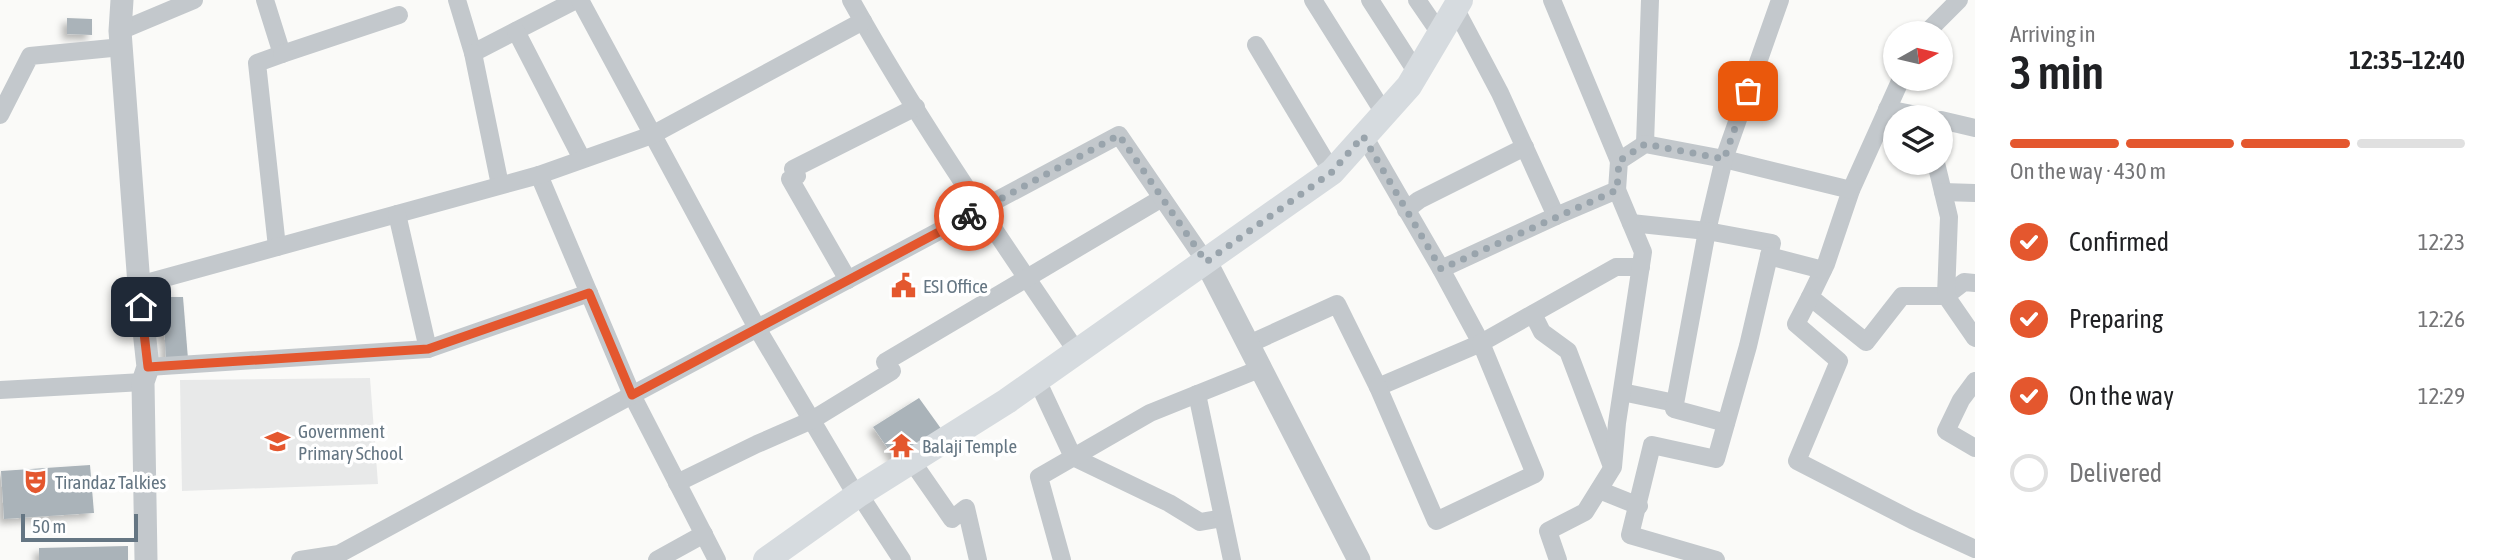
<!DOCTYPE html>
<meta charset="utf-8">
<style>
:root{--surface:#fff;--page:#f6f6f6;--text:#202124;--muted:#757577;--line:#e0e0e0;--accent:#e4572e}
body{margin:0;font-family:"Asap Condensed",sans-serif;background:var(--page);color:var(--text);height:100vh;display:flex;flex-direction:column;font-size:26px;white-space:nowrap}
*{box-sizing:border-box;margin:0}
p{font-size:23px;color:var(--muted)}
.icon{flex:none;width:38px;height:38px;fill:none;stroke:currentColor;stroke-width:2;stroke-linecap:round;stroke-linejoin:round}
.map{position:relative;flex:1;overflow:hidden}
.panel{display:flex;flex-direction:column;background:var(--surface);width:525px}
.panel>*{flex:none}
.needle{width:46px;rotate:82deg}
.controls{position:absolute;left:1883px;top:21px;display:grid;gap:14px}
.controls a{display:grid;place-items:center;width:70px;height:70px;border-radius:50%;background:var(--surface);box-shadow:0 2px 5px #0004;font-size:35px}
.scale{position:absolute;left:21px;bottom:18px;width:117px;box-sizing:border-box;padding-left:7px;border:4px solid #657683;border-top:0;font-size:19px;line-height:24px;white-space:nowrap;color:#657683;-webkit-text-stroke:5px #fff;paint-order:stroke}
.pin{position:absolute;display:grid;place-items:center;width:60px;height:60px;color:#fff;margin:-30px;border-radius:14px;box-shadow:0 4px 10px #0006}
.courier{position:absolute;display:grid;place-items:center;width:70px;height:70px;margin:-35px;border:5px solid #e4572e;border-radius:50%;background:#fff;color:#222;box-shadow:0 2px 9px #0007}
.headline em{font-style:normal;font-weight:600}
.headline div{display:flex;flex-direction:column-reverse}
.headline{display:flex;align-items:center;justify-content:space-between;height:119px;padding:0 35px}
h1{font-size:46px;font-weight:600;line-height:52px}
.bar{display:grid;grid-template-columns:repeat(4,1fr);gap:10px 7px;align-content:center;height:84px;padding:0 35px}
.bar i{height:9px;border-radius:5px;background:var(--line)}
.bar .active{background:var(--accent)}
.bar p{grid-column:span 4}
ol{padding:0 35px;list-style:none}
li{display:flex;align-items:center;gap:21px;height:77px}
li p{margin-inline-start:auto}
li .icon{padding:7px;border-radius:50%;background:var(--accent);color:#fff;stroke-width:4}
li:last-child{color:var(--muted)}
li i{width:38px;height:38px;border:4px solid var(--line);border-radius:50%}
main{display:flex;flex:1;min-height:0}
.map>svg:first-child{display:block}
</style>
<main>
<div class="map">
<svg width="1975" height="560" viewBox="0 0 1975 560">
<defs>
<filter id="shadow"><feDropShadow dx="-5" dy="5" stdDeviation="3.5" flood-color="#0004"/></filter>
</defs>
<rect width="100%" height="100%" fill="#fafaf8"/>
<polygon fill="#e8e9e9" points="370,378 378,484 182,491 180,380"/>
<g fill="#aab3b9" filter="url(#shadow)">
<polygon points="67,18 92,19 92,35 67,34"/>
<polygon points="163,297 183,297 188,359 166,362"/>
<polygon points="919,398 942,430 897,462 873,427"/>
<polygon points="90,465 94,513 4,519 1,471"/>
<polygon points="128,546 128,560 39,560 39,548"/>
</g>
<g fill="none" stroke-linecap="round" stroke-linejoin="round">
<g stroke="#c3c8cc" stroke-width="18">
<polyline points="265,0 282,54 257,63 277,247"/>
<polyline points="457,0 473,53 576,0"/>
<polyline points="580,0 757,328 856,495"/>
<path d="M851,0C919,122 999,237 1077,352"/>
<polyline points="1313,0 1384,113"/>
<polyline points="1370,0 1417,73"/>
<polyline points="1417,0 1439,32"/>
<polyline points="1552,0 1619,161"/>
<polyline points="120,31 194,0"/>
<polyline points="516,31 582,159"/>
<polyline points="1926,33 1959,0"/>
<polyline points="1256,45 1332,172"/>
<polyline points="473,53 500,185"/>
<polyline points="282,54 399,15"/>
<polyline points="1901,79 1851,190 1826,264 1810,297 1866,342 1902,296 1946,296 1964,282 1975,283"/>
<polyline points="1887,109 1927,117"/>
<polyline points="0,115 30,56 122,47"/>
<polyline points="1941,120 1975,128"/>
<polyline points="1364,136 1441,269 1556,216 1500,93 1455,8"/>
<polyline points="1645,144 1650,0"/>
<polyline points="1936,163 1949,217 1946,296 1975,338"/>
<polyline points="539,175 632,395 717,560"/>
<polyline points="1943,192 1975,193"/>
<polyline points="1406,210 1419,200 1525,147"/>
<polyline points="1556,216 1617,190 1619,161 1645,144 1724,159 1851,190"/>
<polyline points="1631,223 1707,231 1724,159 1780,0"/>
<polyline points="848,280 790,179 797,176 793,169 916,107"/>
<polyline points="139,285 539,175 652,135 863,21"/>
<polyline points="1810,297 1796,324 1839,361 1797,461 1912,520 1975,549"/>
<polyline points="1533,314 1542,332 1568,351 1611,464"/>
<polyline points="1249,344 1337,304 1378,387 1481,343 1441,269"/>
<polyline points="428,349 589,293"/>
<polyline points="148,367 428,349 397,214"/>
<polyline points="1037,380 1073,457 1169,503 1200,522 1223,518"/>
<polyline points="1975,381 1961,400 1946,431 1975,448"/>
<polyline points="1378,387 1436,521 1535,474 1481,343 1616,267 1641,267"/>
<polyline points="0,390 143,382"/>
<polyline points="1622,392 1675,403"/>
<polyline points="1197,394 1232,560"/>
<polyline points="1726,423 1674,409 1707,231 1772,243 1769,256"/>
<polyline points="911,460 952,519 966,508 978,560"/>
<polyline points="677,483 757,444 812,420 892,371 885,362 1162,198"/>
<polyline points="1599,490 1639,506"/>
<polyline points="859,494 902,560"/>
<polyline points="300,560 339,554 632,395 1119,135 1206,262"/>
<polyline points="657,560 704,534"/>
<polyline points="1062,560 1039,477 1150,413 1262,368"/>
<polyline points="1558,560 1548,531 1585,512 1613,467 1617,423 1643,252 1617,190"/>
<polyline points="1716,560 1630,535 1652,445 1716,459 1748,346 1769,256 1823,270"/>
</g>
<g stroke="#c3c8cc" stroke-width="23">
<polyline points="122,0 120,31 139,285 148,367 143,382 146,560"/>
<polyline points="1206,262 1359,560"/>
</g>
<polyline stroke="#d6dbdf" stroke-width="26" points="766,560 859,494 1007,401 1332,172 1409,86 1460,0"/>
</g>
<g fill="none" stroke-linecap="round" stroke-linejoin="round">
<polyline stroke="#99a4ac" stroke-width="7" stroke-dasharray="0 12.6" points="969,216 1119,135 1206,262 1332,172 1363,136 1441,269 1617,190 1619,161 1645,144 1724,159 1748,91"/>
<polyline stroke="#e4572e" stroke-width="9" points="141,307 148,367 428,349 589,293 632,395 969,216"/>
</g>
<defs>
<symbol id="civic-bare" viewBox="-9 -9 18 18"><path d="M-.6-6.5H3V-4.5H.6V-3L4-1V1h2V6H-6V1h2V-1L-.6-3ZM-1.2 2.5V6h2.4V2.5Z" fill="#e4572e" stroke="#fff" stroke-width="2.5" paint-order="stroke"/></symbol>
<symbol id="school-bare" viewBox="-9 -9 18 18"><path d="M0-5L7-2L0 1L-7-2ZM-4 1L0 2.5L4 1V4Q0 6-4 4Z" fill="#e4572e" stroke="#fff" stroke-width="2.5" paint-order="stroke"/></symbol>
<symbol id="temple-bare" viewBox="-9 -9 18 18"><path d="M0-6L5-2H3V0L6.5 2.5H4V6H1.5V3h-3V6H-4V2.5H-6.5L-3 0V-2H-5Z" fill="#e4572e" stroke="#fff" stroke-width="2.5" paint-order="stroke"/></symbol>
<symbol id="theatre-bare" viewBox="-9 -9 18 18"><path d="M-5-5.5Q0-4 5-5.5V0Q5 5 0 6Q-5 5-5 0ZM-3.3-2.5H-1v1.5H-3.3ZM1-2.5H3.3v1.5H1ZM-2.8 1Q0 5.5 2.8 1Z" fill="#e4572e" stroke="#fff" stroke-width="2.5" paint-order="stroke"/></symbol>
</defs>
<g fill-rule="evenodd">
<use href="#civic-bare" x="886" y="268" width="35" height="35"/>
<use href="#school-bare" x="260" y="424" width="35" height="35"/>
<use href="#temple-bare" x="884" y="428" width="35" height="35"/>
<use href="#theatre-bare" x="18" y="464" width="35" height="35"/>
</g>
<g text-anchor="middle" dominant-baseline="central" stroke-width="7" stroke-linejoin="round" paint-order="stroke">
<g font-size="19" fill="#657683" stroke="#fff" text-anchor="start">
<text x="923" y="286">ESI Office</text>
<text x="298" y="431">Government<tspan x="298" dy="22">Primary School</tspan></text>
<text x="922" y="446">Balaji Temple</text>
<text x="55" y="482">Tirandaz Talkies</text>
</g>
</g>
</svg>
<div class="controls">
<a><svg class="needle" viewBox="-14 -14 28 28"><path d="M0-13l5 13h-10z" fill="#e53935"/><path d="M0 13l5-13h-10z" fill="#757577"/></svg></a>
<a><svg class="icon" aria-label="layers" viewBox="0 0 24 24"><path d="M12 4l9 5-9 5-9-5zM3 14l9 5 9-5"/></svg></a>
</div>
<div class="scale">50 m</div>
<div class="pin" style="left:1748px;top:91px;background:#ea580c"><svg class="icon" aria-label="bag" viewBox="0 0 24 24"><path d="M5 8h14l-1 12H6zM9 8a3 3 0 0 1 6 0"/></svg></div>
<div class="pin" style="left:141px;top:307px;background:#1f2937"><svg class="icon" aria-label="home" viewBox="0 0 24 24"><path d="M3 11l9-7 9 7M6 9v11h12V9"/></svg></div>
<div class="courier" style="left:969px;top:216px"><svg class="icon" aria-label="bike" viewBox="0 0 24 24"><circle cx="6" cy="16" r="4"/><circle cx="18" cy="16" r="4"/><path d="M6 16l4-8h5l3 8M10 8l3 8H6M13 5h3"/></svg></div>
</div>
<section class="panel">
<div class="headline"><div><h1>3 min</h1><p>Arriving in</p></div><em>12:35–12:40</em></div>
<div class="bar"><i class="active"></i><i class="active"></i><i class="active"></i><i></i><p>On the way · 430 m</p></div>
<ol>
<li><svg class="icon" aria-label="check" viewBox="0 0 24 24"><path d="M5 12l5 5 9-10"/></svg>Confirmed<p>12:23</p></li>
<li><svg class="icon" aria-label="check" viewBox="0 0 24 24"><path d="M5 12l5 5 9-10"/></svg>Preparing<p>12:26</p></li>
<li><svg class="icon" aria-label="check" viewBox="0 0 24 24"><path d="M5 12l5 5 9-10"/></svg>On the way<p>12:29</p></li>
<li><i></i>Delivered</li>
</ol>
</section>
</main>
